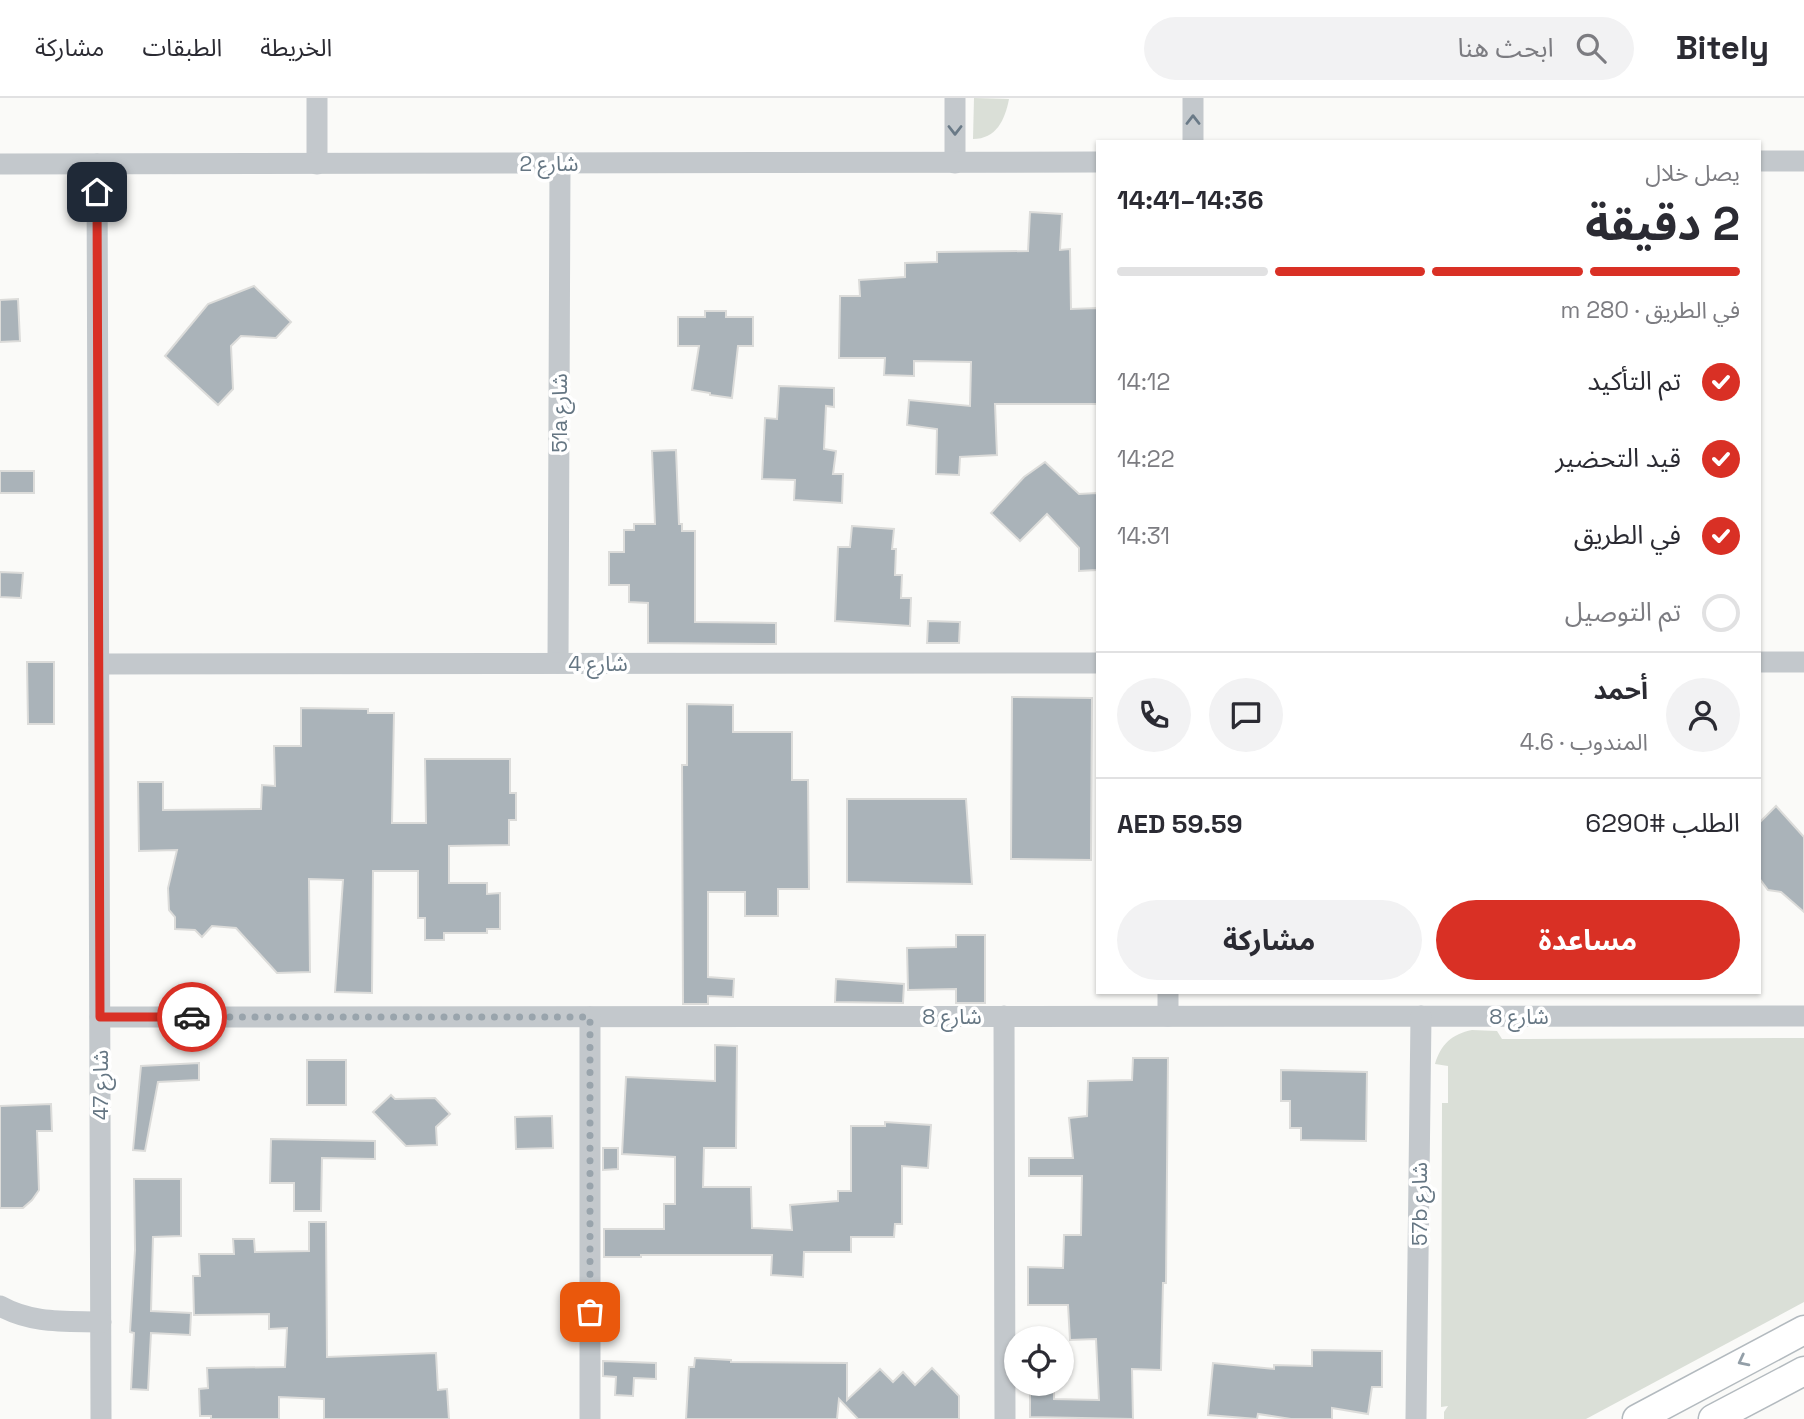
<!DOCTYPE html>
<html lang="ar">
<meta charset="utf-8">
<style>
:root{--surface:#fff;--page:#f2f2f3;--text:#2b2b33;--muted:#7c7c81;--line:#e1e1e2;--accent:#d93025}
body{margin:0;font-family:"Space Grotesk","Noto Sans Arabic",sans-serif;background:var(--page);color:var(--text);direction:rtl;height:100vh;display:flex;flex-direction:column;font-size:26px;white-space:nowrap}
*{box-sizing:border-box;margin:0}
p{font-size:23px;color:var(--muted)}
.icon{flex:none;width:38px;height:38px;fill:none;stroke:currentColor;stroke-width:2;stroke-linecap:round;stroke-linejoin:round}
.map{position:relative;flex:1;overflow:hidden;direction:ltr}
.details{position:absolute;left:1096px;top:42px;width:665px;height:854px;display:flex;flex-direction:column;background:var(--surface);border-radius:0px;box-shadow:0 2px 5px #0004;direction:rtl}
.details>*{flex:none}
.fabs{position:absolute;left:1004px;top:1228px;display:grid;gap:14px}
.fabs a{display:grid;place-items:center;width:70px;height:70px;border-radius:50%;background:var(--surface);box-shadow:0 2px 5px #0004;font-size:35px}
.pin{position:absolute;display:grid;place-items:center;width:60px;height:60px;color:#fff;margin:-30px;border-radius:14px;box-shadow:0 4px 10px #0006}
.courier{position:absolute;display:grid;place-items:center;width:70px;height:70px;margin:-35px;border:5px solid #d93025;border-radius:50%;background:#fff;color:#222;box-shadow:0 2px 9px #0007}
.headline em{font-style:normal;font-weight:700}
.headline div{display:flex;flex-direction:column-reverse}
.headline{display:flex;align-items:center;justify-content:space-between;height:119px;padding:0 21px}
h1{font-size:46px;font-weight:700;line-height:52px}
.bar{display:grid;grid-template-columns:repeat(4,1fr);gap:10px 7px;align-content:center;height:84px;padding:0 21px}
.bar i{height:9px;border-radius:5px;background:var(--line)}
.bar .current{background:var(--accent)}
.bar p{grid-column:span 4}
.line{display:flex;align-items:center;gap:18px;padding:0 21px;border-top:2px solid var(--line)}
.line div{flex:1}
.round{display:grid;place-items:center;flex:none;width:74px;height:74px;border-radius:37px;background:var(--page)}
ol{padding:0 21px;list-style:none}
li{display:flex;align-items:center;gap:21px;height:77px}
li p{margin-inline-start:auto}
li .icon{padding:7px;border-radius:50%;background:var(--accent);color:#fff;stroke-width:4}
li:last-child{color:var(--muted)}
li i{width:38px;height:38px;border:4px solid var(--line);border-radius:50%}
.cta{display:flex;gap:14px;margin-top:auto;padding:14px 21px}
.cta a{flex:1;height:80px;border-radius:42px;background:var(--accent);color:#fff;font-size:28px;font-weight:700;line-height:80px;text-align:center}
.cta a+a{background:var(--page);color:var(--text)}
header{display:flex;align-items:center;gap:42px;box-sizing:border-box;height:98px;padding:0 35px;background:var(--surface);border-bottom:2px solid var(--line)}
header strong{font-size:33px}
nav{display:flex;gap:38px;margin-inline-start:auto;font-size:24px}
.search{width:490px;height:63px;background:var(--page);display:flex;align-items:center;gap:18px;box-sizing:border-box;padding:0 24px;border-radius:38px;color:var(--muted);font-size:26px}
.map>svg:first-child{display:block}
</style>
<header>
<strong>Bitely</strong>
<div class="search"><svg class="icon" aria-label="search" viewBox="0 0 24 24"><circle cx="10" cy="10" r="6"/><path d="M15 15l6 6"/></svg>ابحث هنا</div>
<nav><a>الخريطة</a><a>الطبقات</a><a>مشاركة</a></nav>
</header>
<div class="map">
<svg width="1804" height="1321" viewBox="0 0 1804 1321">
<rect width="100%" height="100%" fill="#fafaf8"/>
<g fill="#dadfd7">
<path d="M974,0L1009,1C1005,22 996,41 973,41Z"/>
<path d="M1472,932L1497,933L1502,941L1804,940V1204L1586,1321H1444V1314L1448,1308L1441,1309L1442,1005H1448V968L1435,966C1441,946 1452,936 1472,932Z"/>
</g>
<g fill="#aab3b9" stroke="#dcdcda" stroke-width="2">
<polygon points="1030,114 1062,116 1060,152 1070,151 1071,211 1097,210 1097,306 995,306 997,357 960,359 959,377 936,376 937,331 907,327 909,302 970,308 971,264 914,263 914,278 884,277 885,260 839,260 840,198 860,198 859,182 905,179 905,165 937,164 937,154 1028,153"/>
<polygon points="254,188 291,224 276,240 241,238 231,248 233,291 218,307 165,258 208,206"/>
<polygon points="18,201 20,243 0,244 0,202"/>
<polygon points="705,213 726,213 726,219 753,219 753,248 738,248 732,300 710,297 710,295 692,292 699,248 678,248 678,219 705,219"/>
<polygon points="779,288 834,290 834,309 826,308 824,351 836,353 833,376 843,376 842,405 794,402 795,382 762,381 765,320 777,321"/>
<polygon points="676,352 679,426 682,426 682,433 695,433 695,524 776,525 776,546 648,545 648,505 629,504 629,487 609,487 609,454 624,454 624,432 634,432 634,426 655,426 652,353"/>
<polygon points="1045,364 1079,396 1097,395 1097,472 1079,473 1079,450 1047,416 1020,443 991,415 1024,379"/>
<rect x="0" y="373" width="34" height="22"/>
<polygon points="852,428 894,431 892,451 896,451 895,477 902,477 901,500 911,500 910,528 835,523 838,449 850,449"/>
<polygon points="0,474 23,475 21,500 0,499"/>
<polygon points="928,523 960,524 959,545 927,545"/>
<polygon points="27,564 54,564 54,626 28,626"/>
<polygon points="1012,599 1092,600 1091,762 1011,761"/>
<polygon points="687,606 733,607 733,634 792,634 792,682 808,682 809,791 778,791 778,818 745,818 745,794 708,794 708,879 734,881 733,899 708,898 708,906 683,906 682,667 687,667"/>
<polygon points="301,610 368,611 368,615 394,615 392,725 426,725 425,661 510,661 510,695 516,695 516,722 509,722 509,747 449,748 449,785 487,785 487,796 500,795 500,831 487,831 487,835 444,835 444,842 425,842 425,820 418,820 418,773 373,773 372,895 335,894 343,782 309,781 310,874 277,875 236,830 212,828 202,839 195,832 175,831 175,819 169,812 168,790 177,752 139,753 138,684 163,684 163,712 261,711 262,687 275,688 274,648 301,648"/>
<polygon points="847,701 966,701 972,786 847,784"/>
<polygon points="1776,708 1804,739 1804,814 1781,794 1768,792 1759,780 1759,725"/>
<polygon points="956,837 985,837 985,905 956,905 956,891 908,892 907,850 956,849"/>
<polygon points="836,881 904,886 903,905 835,904"/>
<polygon points="715,947 737,948 736,1050 704,1050 703,1089 751,1089 752,1130 792,1132 790,1107 838,1103 838,1093 851,1093 851,1028 885,1028 885,1024 931,1027 928,1070 902,1068 902,1126 895,1126 894,1139 851,1139 851,1154 804,1154 803,1179 771,1177 772,1157 641,1157 641,1159 604,1159 604,1131 664,1131 664,1106 675,1106 675,1059 622,1056 626,979 715,983"/>
<polygon points="1133,960 1168,960 1166,1185 1163,1185 1161,1272 1132,1271 1133,1321 1030,1319 1030,1286 1054,1286 1054,1301 1099,1302 1096,1241 1070,1242 1068,1207 1028,1207 1028,1169 1063,1170 1064,1137 1081,1137 1082,1078 1029,1078 1029,1060 1073,1060 1069,1020 1087,1018 1088,983 1132,982"/>
<rect x="307" y="962" width="39" height="45"/>
<polygon points="199,965 199,982 158,984 145,1053 133,1052 141,968"/>
<polygon points="1281,972 1367,974 1366,1043 1301,1042 1301,1030 1290,1030 1290,1003 1281,1003"/>
<polygon points="391,997 395,1001 435,1000 450,1016 436,1029 437,1047 406,1048 373,1014"/>
<polygon points="51,1006 52,1033 37,1033 39,1092 32,1102 23,1110 0,1110 0,1008"/>
<polygon points="552,1018 553,1050 516,1051 515,1019"/>
<polygon points="271,1041 375,1043 375,1061 322,1060 321,1113 294,1113 294,1085 270,1085"/>
<polygon points="603,1050 618,1050 618,1071 603,1072"/>
<polygon points="134,1081 181,1081 181,1138 153,1139 151,1213 191,1215 190,1237 151,1235 148,1292 131,1291 134,1235 130,1234 135,1152"/>
<polygon points="309,1124 326,1124 327,1259 436,1255 438,1292 447,1291 449,1321 324,1321 324,1301 279,1299 279,1321 211,1321 211,1318 200,1318 199,1291 208,1290 207,1270 285,1269 287,1230 269,1231 269,1216 194,1217 193,1178 200,1178 199,1156 234,1156 233,1141 254,1141 255,1154 309,1153"/>
<polygon points="1312,1252 1382,1253 1382,1289 1372,1289 1368,1316 1332,1310 1332,1321 1291,1321 1258,1316 1257,1321 1208,1317 1213,1265 1274,1271 1274,1267 1312,1268"/>
<polygon points="695,1260 731,1262 731,1264 847,1265 847,1302 880,1271 893,1284 903,1274 915,1287 932,1270 959,1298 959,1321 858,1321 839,1301 837,1321 686,1321 689,1269 694,1269"/>
<polygon points="603,1263 656,1265 656,1281 634,1280 633,1298 615,1297 616,1279 603,1278"/>
</g>
<g fill="none" stroke-linecap="round" stroke-linejoin="round">
<defs>
<g id="secondary">
<polyline points="1637,1321 1804,1232"/>
<polyline points="1713,1321 1804,1273"/>
</g>
</defs>
<use href="#secondary" stroke="#b3babf" stroke-width="31"/>
<g stroke="#c3c8cc" stroke-width="21">
<polyline points="317,0 317,66"/>
<polyline points="955,0 955,65"/>
<polyline points="1193,0 1193,44"/>
<polyline points="1759,63 1804,63"/>
<polyline points="0,66 1097,64"/>
<polyline points="97,66 101,1321"/>
<polyline points="1759,564 1804,564"/>
<polyline points="558,565 560,65"/>
<polyline points="99,566 1097,565"/>
<polyline points="1004,918 1005,1321"/>
<polyline points="1168,918 1168,894"/>
<polyline points="100,919 1804,918"/>
<polyline points="590,919 590,1321"/>
<path d="M0,1208C32,1226 65,1223 101,1224"/>
<polyline points="1416,1321 1421,918"/>
</g>
<use href="#secondary" stroke="#fff" stroke-width="28"/>
</g>
<defs><path id="oneway-chevron" d="M-2-3.5L2.5 0L-2 3.5" fill="none" stroke-width="1.6" stroke-linecap="round" stroke-linejoin="round" transform="scale(1.75)"/></defs>
<g stroke="#6a7a87">
<use href="#oneway-chevron" transform="translate(1193 22) rotate(-90)"/>
<use href="#oneway-chevron" transform="translate(955 32) rotate(90)"/>
</g>
<use stroke="#939fa8" href="#oneway-chevron" transform="translate(1743 1263) rotate(153)"/>
<g fill="none" stroke-linecap="round" stroke-linejoin="round">
<polyline stroke="#99a4ac" stroke-width="7" stroke-dasharray="0 12.6" points="192,919 590,919 590,1214"/>
<polyline stroke="#d93025" stroke-width="9" points="97,94 100,919 192,919"/>
</g>
<g text-anchor="middle" dominant-baseline="central" stroke-width="7" stroke-linejoin="round" paint-order="stroke">
<g font-size="21" fill="#657683" stroke="#fff">
<text x="549" y="65">شارع 2</text>
<text transform="translate(559 315) rotate(-90)">51a شارع</text>
<text x="598" y="565">شارع 4</text>
<text x="952" y="918">شارع 8</text>
<text x="1519" y="918">شارع 8</text>
<text transform="translate(100 987) rotate(-90)">شارع 47</text>
<text transform="translate(1419 1106) rotate(-90)">57b شارع</text>
</g>
</g>
</svg>
<div class="fabs">
<a><svg class="icon" aria-label="locate" viewBox="0 0 24 24"><circle cx="12" cy="12" r="6"/><path d="M12 2v4M12 18v4M2 12h4M18 12h4"/></svg></a>
</div>
<div class="pin" style="left:590px;top:1214px;background:#ea580c"><svg class="icon" aria-label="bag" viewBox="0 0 24 24"><path d="M5 8h14l-1 12H6zM9 8a3 3 0 0 1 6 0"/></svg></div>
<div class="pin" style="left:97px;top:94px;background:#1f2937"><svg class="icon" aria-label="home" viewBox="0 0 24 24"><path d="M3 11l9-7 9 7M6 9v11h12V9"/></svg></div>
<div class="courier" style="left:192px;top:919px"><svg class="icon" aria-label="car" viewBox="0 0 24 24"><path d="M5 17H2v-5l4-1 3-4h7l3 4 3 1v5h-3M9 17h6M6 11h13"/><circle cx="7" cy="17" r="2"/><circle cx="17" cy="17" r="2"/></svg></div>
<section class="details">
<div class="headline"><div><h1>2 دقيقة</h1><p>يصل خلال</p></div><em>14:36–14:41</em></div>
<div class="bar"><i class="current"></i><i class="current"></i><i class="current"></i><i></i><p>في الطريق · 280 m</p></div>
<ol>
<li><svg class="icon" aria-label="check" viewBox="0 0 24 24"><path d="M5 12l5 5 9-10"/></svg>تم التأكيد<p>14:12</p></li>
<li><svg class="icon" aria-label="check" viewBox="0 0 24 24"><path d="M5 12l5 5 9-10"/></svg>قيد التحضير<p>14:22</p></li>
<li><svg class="icon" aria-label="check" viewBox="0 0 24 24"><path d="M5 12l5 5 9-10"/></svg>في الطريق<p>14:31</p></li>
<li><i></i>تم التوصيل</li>
</ol>
<div class="line" style="height:126px"><a class="round"><svg class="icon" aria-label="person" viewBox="0 0 24 24"><circle cx="12" cy="8" r="4"/><path d="M4 21q1-7 8-7t8 7"/></svg></a><div><b>أحمد</b><p>المندوب · 4.6</p></div><a class="round"><svg class="icon" aria-label="chat" viewBox="0 0 24 24"><path d="M4 5h16v11H9l-5 4z"/></svg></a><a class="round"><svg class="icon" aria-label="phone" viewBox="0 0 24 24"><path d="M5 4h4l2 5-3 2q2 4 5 5l2-3 5 2v4C11 20 4 13 5 4z"/></svg></a></div>
<div class="line" style="height:91px"><div>الطلب #6290</div><b>AED 59.59</b></div>
<div class="cta"><a>مساعدة</a><a>مشاركة</a></div>
</section>
</div>
